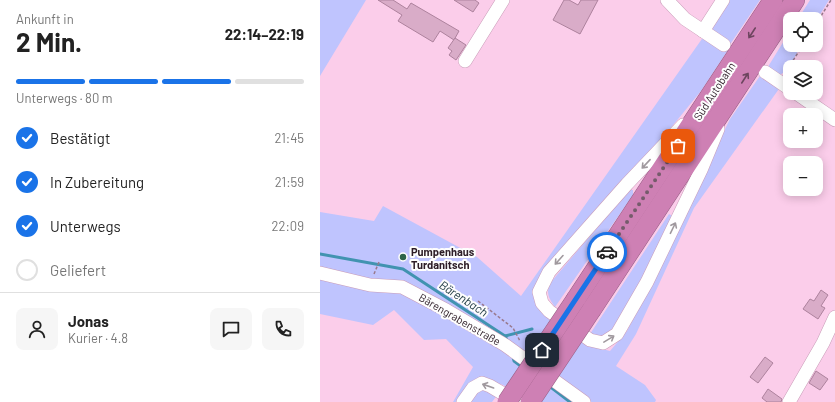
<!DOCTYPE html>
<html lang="de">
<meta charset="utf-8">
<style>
:root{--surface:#fff;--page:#f6f6f6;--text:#222;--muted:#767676;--line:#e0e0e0;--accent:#1a73e8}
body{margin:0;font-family:Barlow,sans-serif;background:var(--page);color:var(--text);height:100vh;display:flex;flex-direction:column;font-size:15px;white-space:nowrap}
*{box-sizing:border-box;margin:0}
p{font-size:13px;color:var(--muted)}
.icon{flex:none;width:22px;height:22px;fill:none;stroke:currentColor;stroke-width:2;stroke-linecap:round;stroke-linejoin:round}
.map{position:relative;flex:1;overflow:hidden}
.details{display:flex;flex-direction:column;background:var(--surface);width:320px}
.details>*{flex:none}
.controls{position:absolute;left:463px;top:12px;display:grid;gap:8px}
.controls a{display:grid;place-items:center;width:40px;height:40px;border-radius:8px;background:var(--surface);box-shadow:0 2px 10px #0003;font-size:20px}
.pin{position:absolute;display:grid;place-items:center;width:34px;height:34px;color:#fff;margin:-17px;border-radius:8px;box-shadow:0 2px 6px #0006}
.courier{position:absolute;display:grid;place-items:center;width:40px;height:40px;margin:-20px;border:3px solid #1a73e8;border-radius:50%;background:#fff;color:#222;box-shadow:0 1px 5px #0007}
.headline em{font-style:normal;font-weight:700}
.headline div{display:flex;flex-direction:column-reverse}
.headline{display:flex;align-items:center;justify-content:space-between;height:68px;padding:0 16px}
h1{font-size:26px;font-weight:700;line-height:30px}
.bar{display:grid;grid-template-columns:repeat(4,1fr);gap:6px 4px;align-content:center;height:48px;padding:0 16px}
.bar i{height:5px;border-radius:3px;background:var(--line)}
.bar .active{background:var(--accent)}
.bar p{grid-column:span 4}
.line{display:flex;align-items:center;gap:10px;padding:0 16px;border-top:1px solid var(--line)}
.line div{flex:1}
.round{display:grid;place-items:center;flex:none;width:42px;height:42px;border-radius:8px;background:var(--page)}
ol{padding:0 16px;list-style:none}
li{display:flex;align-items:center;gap:12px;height:44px}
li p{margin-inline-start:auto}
li .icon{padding:4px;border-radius:50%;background:var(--accent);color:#fff;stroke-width:4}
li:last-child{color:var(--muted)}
li i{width:22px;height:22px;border:2px solid var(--line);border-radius:50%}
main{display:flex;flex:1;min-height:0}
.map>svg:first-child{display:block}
</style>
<main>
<section class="details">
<div class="headline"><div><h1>2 Min.</h1><p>Ankunft in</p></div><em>22:14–22:19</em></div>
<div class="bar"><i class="active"></i><i class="active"></i><i class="active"></i><i></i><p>Unterwegs · 80 m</p></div>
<ol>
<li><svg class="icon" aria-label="check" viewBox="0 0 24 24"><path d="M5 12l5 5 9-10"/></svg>Bestätigt<p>21:45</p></li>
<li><svg class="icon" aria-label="check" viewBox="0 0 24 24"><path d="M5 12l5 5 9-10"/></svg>In Zubereitung<p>21:59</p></li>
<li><svg class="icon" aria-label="check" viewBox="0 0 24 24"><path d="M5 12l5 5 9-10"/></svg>Unterwegs<p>22:09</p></li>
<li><i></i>Geliefert</li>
</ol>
<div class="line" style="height:72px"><a class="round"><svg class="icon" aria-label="person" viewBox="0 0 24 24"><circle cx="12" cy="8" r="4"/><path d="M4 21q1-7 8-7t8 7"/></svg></a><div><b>Jonas</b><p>Kurier · 4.8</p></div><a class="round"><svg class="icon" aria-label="chat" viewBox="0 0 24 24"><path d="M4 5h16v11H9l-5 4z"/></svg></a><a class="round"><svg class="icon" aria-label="phone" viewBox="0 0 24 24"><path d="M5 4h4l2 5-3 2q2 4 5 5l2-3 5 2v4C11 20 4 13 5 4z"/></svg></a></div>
</section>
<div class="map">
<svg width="515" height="402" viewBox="0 0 515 402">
<rect width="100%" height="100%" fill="#fbcdea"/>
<g fill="#bfc4fe">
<polygon points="0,0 46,0 0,76"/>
<polygon points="407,0 440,0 409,46 389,27"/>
<polygon points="490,0 509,0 496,21 496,19 478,19"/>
<path d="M470,31V45H481C476,55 470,69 460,75L446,70Z"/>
<polygon points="384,36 408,50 381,91 215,294 267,345 290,351 307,331 341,263 360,220 410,119 442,73 461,86 374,208 316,334 296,366 325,385 336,400 335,402 216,402 183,385 166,379 138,402 133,402 153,367 126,339 104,340 74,310 53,325 0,314 0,212 54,221 63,206 157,257 201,296"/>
<path d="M309,190H313V195L235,307C229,299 225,292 231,282Z"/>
<polygon points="349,214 354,217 298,327 283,337 270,334"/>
<polygon points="161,389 178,394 172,402 148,402"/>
</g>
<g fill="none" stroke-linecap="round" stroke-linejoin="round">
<g stroke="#4193b0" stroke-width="3">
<polyline points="0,254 83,269 185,336 187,340"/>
<polyline points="185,336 212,329"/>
<polyline points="193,357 194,361 202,367"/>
<polyline points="228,385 250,402"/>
</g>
</g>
<g fill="#d9acc8" stroke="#ad829d">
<polygon points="58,0 73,0 87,9 91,3 139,31 134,40 120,31 113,42 78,21 82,15"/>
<polygon points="134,0 155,0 159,3 153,12"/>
<polygon points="244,0 249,0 258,5 261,0 278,0 260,34 233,20"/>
<polygon points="135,38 146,45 136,60 129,55 132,51 128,48"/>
<polygon points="501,290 508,295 501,306 505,308 498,319 483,309 490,299 494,301"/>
<polygon points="445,357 453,363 438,383 430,377"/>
<polygon points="496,371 508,379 500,390 489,383"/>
<polygon points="448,389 462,399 461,402 447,402 442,398"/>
</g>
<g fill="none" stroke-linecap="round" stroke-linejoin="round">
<defs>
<g id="minor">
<polyline points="347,0 365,19 404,45"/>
<polyline points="383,31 403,0"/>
<polyline points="145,61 183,0"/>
<polyline points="445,72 470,89"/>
<polyline points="476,93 515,120"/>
<polyline points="363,125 307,184 229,272 219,292 222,303 229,311 270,340 283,343 297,334 327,282 381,170 398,129"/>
<polyline points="0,273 50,285 82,287 126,310 185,345 264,402"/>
<polyline points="143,402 153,388 162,383 170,386 197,402"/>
<polyline points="469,402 503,343 515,317"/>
</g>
<g id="highway">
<polyline points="256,299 453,0"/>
<polyline points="272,309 475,0"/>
</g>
</defs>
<use href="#minor" stroke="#c99cb8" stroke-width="14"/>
<use href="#highway" stroke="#965d83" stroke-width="20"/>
<g stroke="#99798d" stroke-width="1.5" stroke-dasharray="3 2" stroke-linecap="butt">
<polyline points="496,24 511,0"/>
<polyline points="465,73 483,45"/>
<polyline points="54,274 59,262"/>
<polyline points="158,301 193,328 200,341"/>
</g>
<use href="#minor" stroke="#fff" stroke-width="13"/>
<use href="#highway" stroke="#ce80b4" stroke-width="19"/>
<defs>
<g id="highway-bridge">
<polyline points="187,402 256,299"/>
<polyline points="210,402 272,309"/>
</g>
</defs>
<use href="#highway-bridge" stroke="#965d83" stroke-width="20" stroke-linecap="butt"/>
<use href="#highway-bridge" stroke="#ce80b4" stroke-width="19"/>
</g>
<defs><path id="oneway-shaft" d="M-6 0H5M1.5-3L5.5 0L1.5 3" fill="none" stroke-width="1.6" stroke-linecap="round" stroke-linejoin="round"/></defs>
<g stroke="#6d455f">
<use href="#oneway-shaft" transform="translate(432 33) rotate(123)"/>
<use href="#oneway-shaft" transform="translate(425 78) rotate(-57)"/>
</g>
<g stroke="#a0999e">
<use href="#oneway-shaft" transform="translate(326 164) rotate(133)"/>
<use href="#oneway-shaft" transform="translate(353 228) rotate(-64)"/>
<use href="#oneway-shaft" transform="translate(239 260) rotate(132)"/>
<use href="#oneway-shaft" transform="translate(289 339) rotate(-31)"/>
<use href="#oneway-shaft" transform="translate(168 386) rotate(-161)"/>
</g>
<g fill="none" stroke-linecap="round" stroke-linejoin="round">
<polyline stroke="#755b6b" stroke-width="4" stroke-dasharray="0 7.2" points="287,252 358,146"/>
<polyline stroke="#1a73e8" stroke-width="5" points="222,350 287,252"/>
</g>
<circle fill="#2e644a" stroke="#fefefe" stroke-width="1.5" cx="83" cy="257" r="4"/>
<g text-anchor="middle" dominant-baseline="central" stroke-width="4" stroke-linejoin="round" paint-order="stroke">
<g font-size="11" fill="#2d1d27" stroke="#fefefe">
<text transform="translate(394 91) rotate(-57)">Süd Autobahn</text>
<text transform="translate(140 319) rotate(30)">Bärengrabenstraße</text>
</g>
<g font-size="11" font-weight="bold" fill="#2d1d27" stroke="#fefefe" text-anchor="start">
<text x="91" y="251">Pumpenhaus<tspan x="91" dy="13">Turdanitsch</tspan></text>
</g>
<g font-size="12" font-style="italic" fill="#28424b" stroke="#fefefe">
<text transform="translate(144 298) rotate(33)">Bärenbach</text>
</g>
</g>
</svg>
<div class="controls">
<a><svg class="icon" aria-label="locate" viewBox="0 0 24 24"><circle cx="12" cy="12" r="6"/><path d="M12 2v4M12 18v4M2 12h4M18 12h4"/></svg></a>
<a><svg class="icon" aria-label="layers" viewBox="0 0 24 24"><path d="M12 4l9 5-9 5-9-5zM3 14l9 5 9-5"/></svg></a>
<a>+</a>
<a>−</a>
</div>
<div class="pin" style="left:358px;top:146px;background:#ea580c"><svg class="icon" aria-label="bag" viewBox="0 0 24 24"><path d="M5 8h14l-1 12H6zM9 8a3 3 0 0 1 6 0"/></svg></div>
<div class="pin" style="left:222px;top:350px;background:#1f2937"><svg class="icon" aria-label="home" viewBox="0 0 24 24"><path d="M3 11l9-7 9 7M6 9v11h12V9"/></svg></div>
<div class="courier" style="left:287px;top:252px"><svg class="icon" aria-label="car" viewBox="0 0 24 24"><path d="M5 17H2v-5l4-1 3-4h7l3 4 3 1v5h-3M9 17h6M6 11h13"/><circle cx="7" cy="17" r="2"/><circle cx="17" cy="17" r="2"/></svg></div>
</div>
</main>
